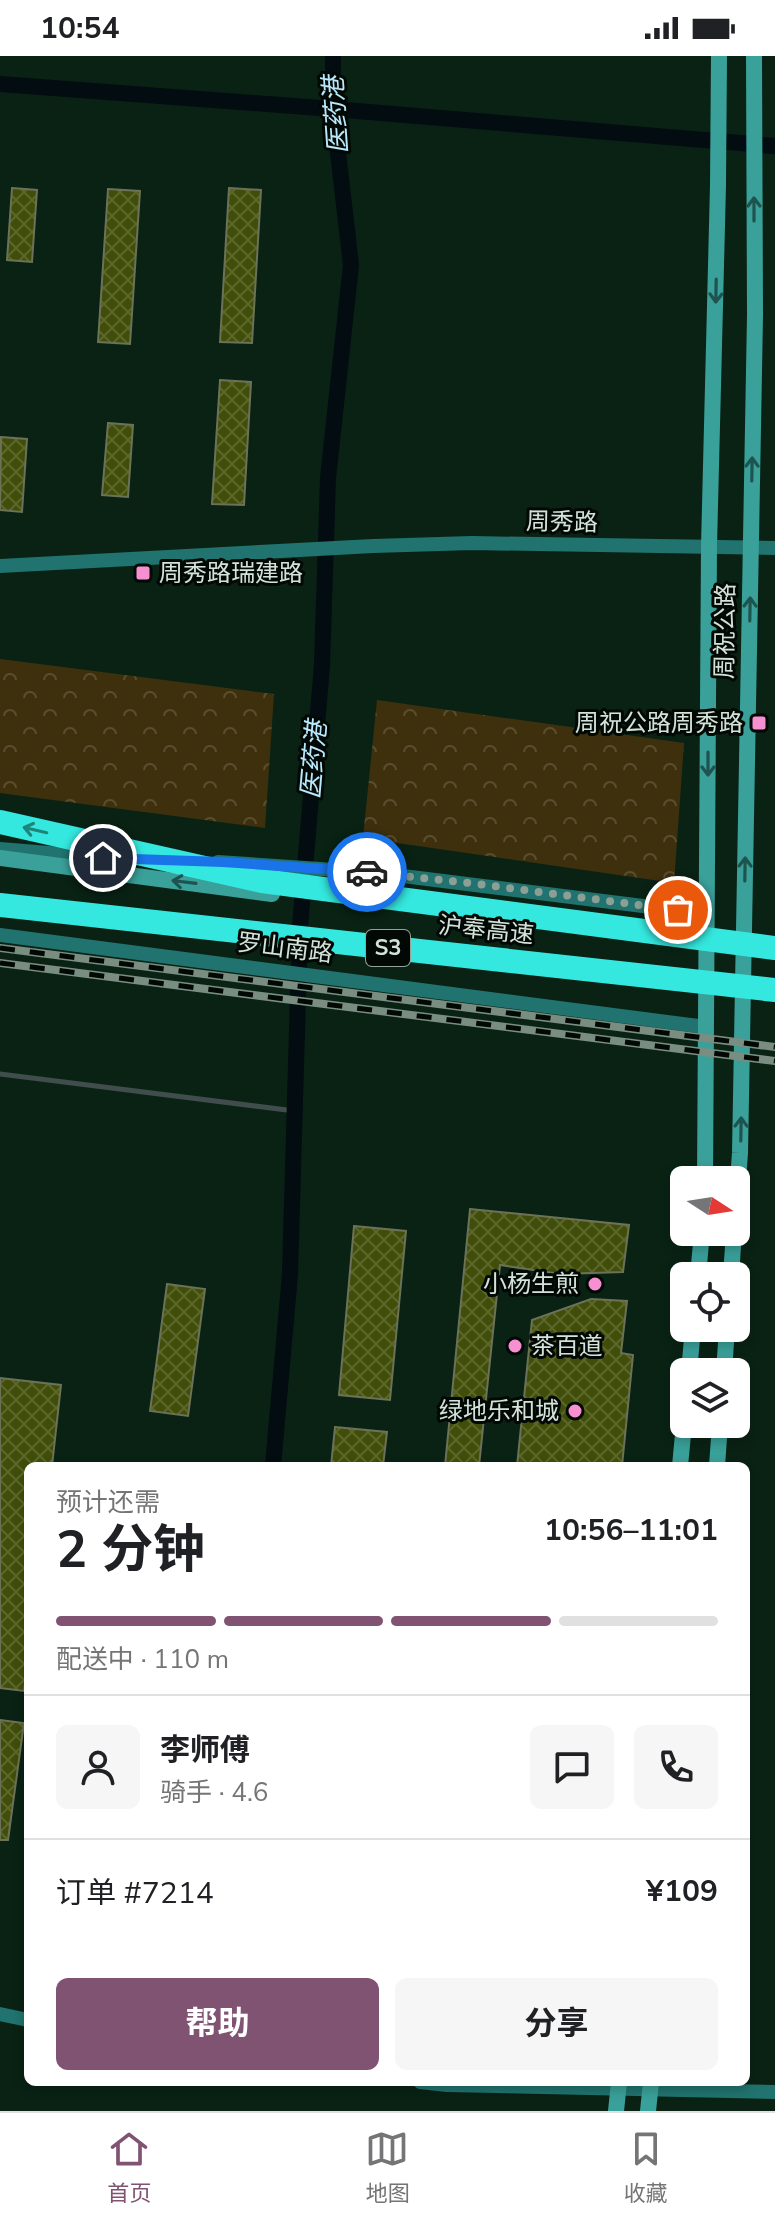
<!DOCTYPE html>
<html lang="zh">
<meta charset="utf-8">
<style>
:root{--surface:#fff;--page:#f6f6f6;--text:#202124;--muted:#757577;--line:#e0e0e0;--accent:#805372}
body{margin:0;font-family:"Nunito Sans","Noto Sans SC",sans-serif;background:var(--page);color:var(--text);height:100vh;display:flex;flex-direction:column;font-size:30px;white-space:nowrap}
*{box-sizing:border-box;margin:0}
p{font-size:26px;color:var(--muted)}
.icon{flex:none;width:44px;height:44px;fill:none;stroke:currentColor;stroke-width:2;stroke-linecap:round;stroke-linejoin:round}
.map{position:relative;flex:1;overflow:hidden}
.panel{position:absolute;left:24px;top:1406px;width:726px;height:624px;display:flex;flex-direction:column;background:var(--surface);border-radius:12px;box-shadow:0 4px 12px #0003}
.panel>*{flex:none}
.needle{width:52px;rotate:102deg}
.fabs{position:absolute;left:670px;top:1110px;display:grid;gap:16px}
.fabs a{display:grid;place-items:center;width:80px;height:80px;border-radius:12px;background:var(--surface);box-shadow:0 4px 12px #0003;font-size:40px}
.pin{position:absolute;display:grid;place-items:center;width:68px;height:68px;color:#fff;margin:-34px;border:4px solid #fff;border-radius:50%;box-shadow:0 2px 8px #0007}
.courier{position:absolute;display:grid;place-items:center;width:80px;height:80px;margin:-40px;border:6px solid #1a73e8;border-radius:50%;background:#fff;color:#222;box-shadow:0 2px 10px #0007}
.headline em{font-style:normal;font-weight:700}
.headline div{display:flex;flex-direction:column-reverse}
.headline{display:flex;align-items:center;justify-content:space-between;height:136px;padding:0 32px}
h1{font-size:52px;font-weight:700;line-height:60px}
.bar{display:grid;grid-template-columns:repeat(4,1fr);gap:12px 8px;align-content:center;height:96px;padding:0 32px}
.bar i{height:10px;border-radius:6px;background:var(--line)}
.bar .on{background:var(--accent)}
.bar p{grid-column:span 4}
.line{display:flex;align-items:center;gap:20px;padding:0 32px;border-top:2px solid var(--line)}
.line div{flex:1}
.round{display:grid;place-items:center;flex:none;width:84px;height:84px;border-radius:12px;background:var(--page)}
.primary-button{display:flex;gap:16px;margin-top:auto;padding:16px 32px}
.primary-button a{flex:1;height:92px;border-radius:12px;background:var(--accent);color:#fff;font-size:32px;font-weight:700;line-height:92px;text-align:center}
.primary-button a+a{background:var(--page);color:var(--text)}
.status{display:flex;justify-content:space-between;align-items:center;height:56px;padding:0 40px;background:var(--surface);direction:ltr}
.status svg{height:22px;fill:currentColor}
.menu{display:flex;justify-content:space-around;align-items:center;height:112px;border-top:2px solid var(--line);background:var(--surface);font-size:22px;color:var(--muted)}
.menu a{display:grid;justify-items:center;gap:4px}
.menu .on{color:var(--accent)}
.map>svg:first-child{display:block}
</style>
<div class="status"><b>10:54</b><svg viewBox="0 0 49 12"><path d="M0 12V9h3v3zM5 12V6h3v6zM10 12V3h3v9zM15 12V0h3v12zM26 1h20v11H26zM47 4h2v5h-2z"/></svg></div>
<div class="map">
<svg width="775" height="2055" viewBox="0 0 775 2055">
<defs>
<pattern id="park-crowns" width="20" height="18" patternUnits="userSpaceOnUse" patternTransform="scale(2)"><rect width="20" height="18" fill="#3f300d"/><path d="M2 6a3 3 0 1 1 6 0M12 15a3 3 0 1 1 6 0" fill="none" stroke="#5a4e30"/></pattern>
<pattern id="building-cross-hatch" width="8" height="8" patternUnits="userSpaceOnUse" patternTransform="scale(2)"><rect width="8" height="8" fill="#414e09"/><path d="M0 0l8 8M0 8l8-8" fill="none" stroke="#5c672c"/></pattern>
</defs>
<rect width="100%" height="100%" fill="#092214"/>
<g fill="url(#park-crowns)">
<polygon points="0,603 274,638 265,772 0,737"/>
<polygon points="377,644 684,687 674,827 363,782"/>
</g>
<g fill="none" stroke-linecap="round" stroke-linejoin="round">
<polyline stroke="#414c4d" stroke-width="5" points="0,1018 295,1055"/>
<g stroke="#020c11" stroke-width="16">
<polyline points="0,28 333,53 775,90"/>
<polyline points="273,1410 290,1218 300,871 322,609 328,422 351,209 333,53 333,0"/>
</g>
</g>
<g fill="url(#building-cross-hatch)" stroke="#6b7257" stroke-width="2">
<polygon points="12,132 37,134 32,206 7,204"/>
<polygon points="229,132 261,134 252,287 220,286"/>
<polygon points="108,133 140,135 130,288 98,286"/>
<polygon points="220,324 251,326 244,449 212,448"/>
<polygon points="108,367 133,369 128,441 102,439"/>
<polygon points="1,381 27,383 22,456 0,454"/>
<polygon points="470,1153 629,1169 623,1216 560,1218 500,1209 479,1410 445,1410"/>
<polygon points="354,1170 406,1175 390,1344 339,1339"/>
<polygon points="167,1228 205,1233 188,1360 150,1355"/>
<polygon points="591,1243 627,1245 621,1297 633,1299 622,1410 517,1410 532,1264"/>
<polygon points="0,1322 61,1329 52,1410 28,1410 28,1605 24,1635 0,1632"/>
<polygon points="335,1371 387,1376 383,1410 331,1410"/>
<polygon points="0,1664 24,1667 8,1784 0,1784"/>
</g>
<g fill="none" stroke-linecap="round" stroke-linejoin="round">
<g stroke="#20736e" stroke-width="14">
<polyline points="0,510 373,490 472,487 775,492"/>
<polyline points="0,793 122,803"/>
<polyline points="218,806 379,817 707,858"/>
<polyline points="0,879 706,971"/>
<polyline points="0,1958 28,1964"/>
<polyline points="420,2026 447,2029 775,2036"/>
</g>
<g stroke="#3aa09a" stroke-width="16">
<polyline points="0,802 272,838"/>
<polyline points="705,1124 709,490 718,129 719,0"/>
<polyline points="736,1151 740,1097 755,259 754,0"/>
<polyline points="698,1220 702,1176"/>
<polyline points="731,1220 734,1176"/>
<polyline points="689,1316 693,1272"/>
<polyline points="724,1316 727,1272"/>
<polyline points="680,1410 684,1368"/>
<polyline points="717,1410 720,1368"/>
<polyline points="616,2055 619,2026"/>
<polyline points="648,2055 651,2026"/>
</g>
<defs>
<g id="rail">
<polyline points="0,892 775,991"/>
<polyline points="0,907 775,1005"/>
</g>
</defs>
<use href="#rail" stroke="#798d81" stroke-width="8"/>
<use href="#rail" stroke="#020904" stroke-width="5" stroke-dasharray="15" stroke-linecap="butt"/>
<g stroke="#34e8df" stroke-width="24">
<polyline points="0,766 262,825 775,892"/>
<polyline points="0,849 775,934"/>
</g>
</g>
<defs><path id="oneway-shaft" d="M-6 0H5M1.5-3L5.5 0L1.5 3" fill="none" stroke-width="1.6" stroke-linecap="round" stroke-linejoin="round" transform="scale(2)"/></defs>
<g stroke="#1e544f">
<use href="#oneway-shaft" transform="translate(754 153) rotate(-90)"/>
<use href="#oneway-shaft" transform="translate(716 235) rotate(91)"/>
<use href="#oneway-shaft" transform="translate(752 413) rotate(-89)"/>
<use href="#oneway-shaft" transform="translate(750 553) rotate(-89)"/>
<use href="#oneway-shaft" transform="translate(708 708) rotate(90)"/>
<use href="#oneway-shaft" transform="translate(745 813) rotate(-89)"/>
<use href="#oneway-shaft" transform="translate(184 826) rotate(-173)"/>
<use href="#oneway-shaft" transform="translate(741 1073) rotate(-89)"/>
</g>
<use stroke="#1e847c" href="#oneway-shaft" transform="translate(35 774) rotate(-167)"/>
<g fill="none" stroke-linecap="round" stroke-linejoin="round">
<polyline stroke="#8d9f94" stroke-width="8" stroke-dasharray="0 14.4" points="367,816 478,828 678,854"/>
<polyline stroke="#1a73e8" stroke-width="10" points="103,802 223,806 367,816"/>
</g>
<g fill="#f690d1" stroke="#020904" stroke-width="3">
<rect x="135" y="509" width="16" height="16" rx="4"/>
<rect x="751" y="659" width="16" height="16" rx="4"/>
<circle cx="595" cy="1228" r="8"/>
<circle cx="515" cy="1290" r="8"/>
<circle cx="575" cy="1355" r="8"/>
</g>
<g text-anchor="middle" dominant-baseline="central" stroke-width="6" stroke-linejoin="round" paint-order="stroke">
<rect fill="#020904" stroke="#95a299" stroke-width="2" x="366" y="874" width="44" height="36" rx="6"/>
<g font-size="22" font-weight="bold" fill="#d4e3d9">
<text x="388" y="892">S3</text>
</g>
<g font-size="24" fill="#d4e3d9" stroke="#020904">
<text transform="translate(562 466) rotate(1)">周秀路</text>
<text transform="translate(725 575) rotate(-89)">周祝公路</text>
<text transform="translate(486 874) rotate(6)">沪奉高速</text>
<text transform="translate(285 892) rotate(7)">罗山南路</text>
</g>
<g font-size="24" fill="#d4e3d9" stroke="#020904" text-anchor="end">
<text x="159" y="517" text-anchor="start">周秀路瑞建路</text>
<text x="743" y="667">周祝公路周秀路</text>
<text x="579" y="1228">小杨生煎</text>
<text x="531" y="1290" text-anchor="start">茶百道</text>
<text x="559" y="1355">绿地乐和城</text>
</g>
<g font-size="26" font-style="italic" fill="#b9e9fd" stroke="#020904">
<text transform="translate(336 59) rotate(-94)">医药港</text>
<text transform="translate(314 704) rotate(-85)">医药港</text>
</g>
</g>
</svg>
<div class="fabs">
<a><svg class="needle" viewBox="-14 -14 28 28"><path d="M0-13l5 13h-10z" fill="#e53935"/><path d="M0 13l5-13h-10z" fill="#757577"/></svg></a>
<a><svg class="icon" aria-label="locate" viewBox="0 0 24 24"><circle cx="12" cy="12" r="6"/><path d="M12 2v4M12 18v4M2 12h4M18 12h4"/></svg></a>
<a><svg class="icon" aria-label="layers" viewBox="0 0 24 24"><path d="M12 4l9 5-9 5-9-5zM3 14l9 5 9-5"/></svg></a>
</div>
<div class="pin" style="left:678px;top:854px;background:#ea580c"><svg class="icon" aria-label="bag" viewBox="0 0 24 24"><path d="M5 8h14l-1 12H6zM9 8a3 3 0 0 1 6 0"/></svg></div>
<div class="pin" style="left:103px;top:802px;background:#1f2937"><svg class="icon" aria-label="home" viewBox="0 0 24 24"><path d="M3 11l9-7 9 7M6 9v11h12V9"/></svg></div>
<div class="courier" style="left:367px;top:816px"><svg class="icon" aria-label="car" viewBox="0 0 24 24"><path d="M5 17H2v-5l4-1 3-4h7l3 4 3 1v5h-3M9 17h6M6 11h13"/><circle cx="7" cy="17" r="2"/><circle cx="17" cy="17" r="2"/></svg></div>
<section class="panel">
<div class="headline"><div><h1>2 分钟</h1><p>预计还需</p></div><em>10:56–11:01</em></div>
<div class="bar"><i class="on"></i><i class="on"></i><i class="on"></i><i></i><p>配送中 · 110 m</p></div>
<div class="line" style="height:144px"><a class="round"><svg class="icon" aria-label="person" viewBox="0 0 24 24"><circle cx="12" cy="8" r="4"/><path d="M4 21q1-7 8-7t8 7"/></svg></a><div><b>李师傅</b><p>骑手 · 4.6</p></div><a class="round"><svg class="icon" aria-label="chat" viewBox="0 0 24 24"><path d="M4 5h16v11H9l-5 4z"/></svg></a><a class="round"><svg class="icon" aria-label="phone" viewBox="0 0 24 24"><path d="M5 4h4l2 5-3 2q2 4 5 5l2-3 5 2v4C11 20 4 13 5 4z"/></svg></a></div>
<div class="line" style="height:104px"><div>订单 #7214</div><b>¥109</b></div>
<div class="primary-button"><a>帮助</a><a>分享</a></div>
</section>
</div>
<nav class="menu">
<a class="on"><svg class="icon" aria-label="home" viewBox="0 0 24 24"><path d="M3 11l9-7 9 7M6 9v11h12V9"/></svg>首页</a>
<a><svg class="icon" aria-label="map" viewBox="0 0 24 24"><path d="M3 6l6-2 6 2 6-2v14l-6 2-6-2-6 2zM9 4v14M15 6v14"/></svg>地图</a>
<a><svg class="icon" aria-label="saved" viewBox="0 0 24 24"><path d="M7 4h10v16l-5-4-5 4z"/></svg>收藏</a>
</nav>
